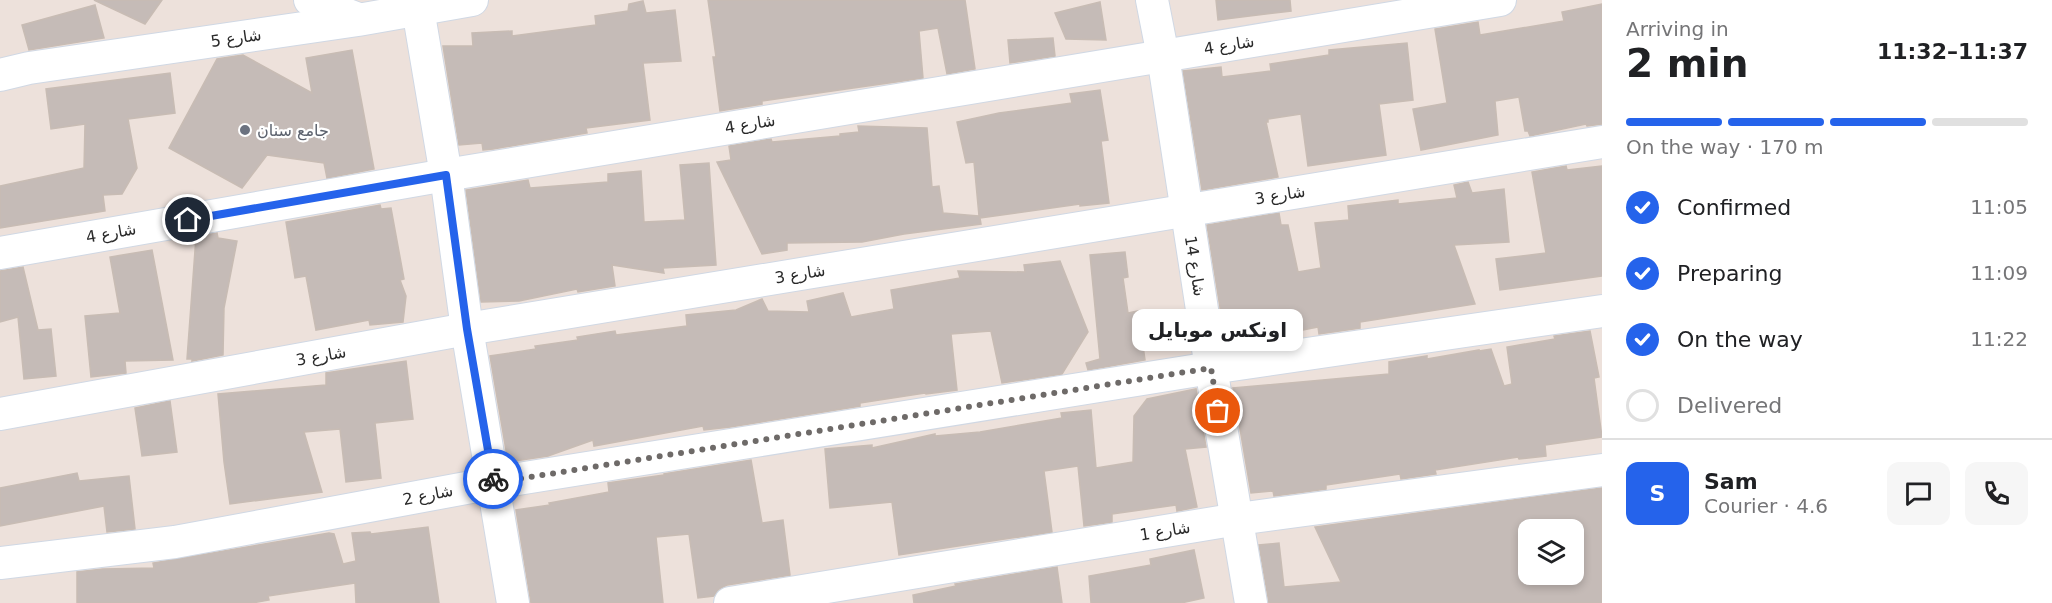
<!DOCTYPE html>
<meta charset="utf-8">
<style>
:root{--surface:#fff;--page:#f6f6f6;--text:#202124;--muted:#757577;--line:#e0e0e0;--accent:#2563eb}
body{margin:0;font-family:"DejaVu Sans","Noto Sans Arabic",sans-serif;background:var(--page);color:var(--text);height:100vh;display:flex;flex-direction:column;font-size:22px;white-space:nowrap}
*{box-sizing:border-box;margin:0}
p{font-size:20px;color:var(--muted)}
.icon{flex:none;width:33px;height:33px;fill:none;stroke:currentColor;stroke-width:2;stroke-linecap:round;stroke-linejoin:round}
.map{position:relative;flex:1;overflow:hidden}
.sheet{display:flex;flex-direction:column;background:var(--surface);width:450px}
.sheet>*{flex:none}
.controls{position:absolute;left:1518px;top:519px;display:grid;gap:12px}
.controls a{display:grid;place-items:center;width:66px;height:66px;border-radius:12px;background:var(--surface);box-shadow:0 3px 9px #0003;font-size:30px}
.pin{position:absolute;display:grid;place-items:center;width:51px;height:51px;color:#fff;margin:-26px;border:3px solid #fff;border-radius:50%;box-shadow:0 2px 6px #0007}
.courier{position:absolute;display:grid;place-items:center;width:60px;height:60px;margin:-30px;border:4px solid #2563eb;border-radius:50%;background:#fff;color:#222;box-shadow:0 2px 8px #0007}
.bubble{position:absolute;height:42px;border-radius:12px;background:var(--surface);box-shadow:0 3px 9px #0003;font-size:20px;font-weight:600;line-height:42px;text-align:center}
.overview em{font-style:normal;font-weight:600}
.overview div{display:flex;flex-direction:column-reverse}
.overview{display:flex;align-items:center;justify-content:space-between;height:102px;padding:0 24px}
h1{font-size:39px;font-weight:600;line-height:45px}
.bar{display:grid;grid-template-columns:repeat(4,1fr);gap:9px 6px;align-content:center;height:72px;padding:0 24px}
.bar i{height:8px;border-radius:4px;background:var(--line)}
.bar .active{background:var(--accent)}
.bar p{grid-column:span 4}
.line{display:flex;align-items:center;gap:15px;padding:0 24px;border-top:2px solid var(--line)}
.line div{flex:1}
.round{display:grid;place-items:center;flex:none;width:63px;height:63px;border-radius:12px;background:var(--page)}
ol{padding:0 24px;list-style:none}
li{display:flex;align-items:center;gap:18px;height:66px}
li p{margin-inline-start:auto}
li .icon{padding:6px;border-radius:50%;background:var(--accent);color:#fff;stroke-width:4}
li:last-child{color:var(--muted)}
li i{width:33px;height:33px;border:3px solid var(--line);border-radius:50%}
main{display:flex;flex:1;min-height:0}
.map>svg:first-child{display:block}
</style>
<main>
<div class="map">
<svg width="1602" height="603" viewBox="0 0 1602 603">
<rect width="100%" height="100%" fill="#ede1db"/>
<g fill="#c5bbb7" stroke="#c8bcb4" stroke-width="1.5" fill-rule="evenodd">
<polygon points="94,0 162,0 145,24"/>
<polygon points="708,0 965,0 975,69 947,74 938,28 919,31 923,78 762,101 762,104 720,111 713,57 716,57"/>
<polygon points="1216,0 1290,0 1291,11 1218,20"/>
<polygon points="643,1 646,13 675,10 681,61 643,63 650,120 586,128 587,133 493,149 483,150 482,143 459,145 443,46 473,46 472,33 512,31 512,36 596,25 595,16 628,11 629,4"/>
<polygon points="1100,2 1106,40 1066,39 1055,13"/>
<polygon points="1602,4 1602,124 1587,126 1586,124 1530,136 1528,131 1525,131 1519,97 1495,101 1498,135 1421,150 1413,109 1447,103 1435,29 1478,22 1480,35 1564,21 1562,12"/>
<polygon points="95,5 104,38 29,50 22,25"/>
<polygon points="1053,38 1055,56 1010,63 1008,40"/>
<polygon points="1407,43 1413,100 1379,104 1386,155 1308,166 1301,114 1268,119 1268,122 1266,122 1278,177 1202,190 1183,71 1221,67 1222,77 1271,71 1270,64 1329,55 1329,50"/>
<polygon points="352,50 374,169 327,178 324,163 267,155 242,188 169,148 217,59 243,55 312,93 306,58"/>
<polygon points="170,73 175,113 128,119 137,168 122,194 103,195 105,211 0,228 0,186 84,168 85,124 51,129 46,89"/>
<polygon points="1100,90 1108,140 1101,141 1109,203 1080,206 1080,204 980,218 981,224 904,234 862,242 787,243 787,250 762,254 717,162 731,160 729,146 771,139 772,142 840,136 840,134 859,132 858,126 927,128 932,187 939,186 943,213 979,216 974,162 966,163 957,122 999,113 1072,103 1070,94"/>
<polygon points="709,163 716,265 663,268 664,273 612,265 615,286 578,292 577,289 519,301 481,302 466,190 528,180 530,188 608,182 608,174 641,171 644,222 685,220 680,165"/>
<polygon points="1566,166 1567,170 1602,166 1602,276 1500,290 1496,259 1546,253 1532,172"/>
<polygon points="1468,182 1472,193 1504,189 1509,242 1454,245 1475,304 1360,322 1360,328 1319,334 1318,327 1226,345 1207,225 1279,213 1281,225 1288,225 1298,272 1321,268 1315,223 1349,220 1348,206 1398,200 1398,204 1457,198 1454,185"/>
<polygon points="380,205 381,209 391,208 404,279 400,280 406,296 403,322 370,325 369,320 316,330 306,276 295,278 286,222"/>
<polygon points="217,233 218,238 237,241 224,308 223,355 192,361 192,359 187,359 196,237"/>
<polygon points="152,250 173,360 125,361 126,373 91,377 85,316 120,313 110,257"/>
<polygon points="1125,252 1128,277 1123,278 1128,313 1138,311 1145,360 1088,370 1086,363 1100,359 1090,255"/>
<polygon points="1060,261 1088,332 1062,374 1002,383 991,331 951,334 957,390 926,394 925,393 860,403 860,406 730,427 704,430 703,426 594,446 593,440 548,456 508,462 490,356 536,349 535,346 578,340 577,337 615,331 616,335 687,326 686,315 736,310 762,299 768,311 809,312 807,301 843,293 851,317 894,309 891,290 960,278 958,271 1025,272 1024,265"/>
<polygon points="23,267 38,330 51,329 56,376 24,379 18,317 0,322 0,271"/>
<polygon points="1590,331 1599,377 1594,378 1602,437 1545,445 1546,456 1519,459 1518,457 1435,470 1436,474 1401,479 1400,474 1326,485 1326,489 1274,496 1273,491 1251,493 1233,388 1389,374 1389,362 1427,356 1427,359 1479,350 1479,351 1491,349 1504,386 1512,384 1507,347 1555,339 1554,336"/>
<polygon points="406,361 413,419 375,423 381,478 346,482 340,429 304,432 322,492 230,504 224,462 218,394 326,385 326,373"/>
<polygon points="1196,389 1206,447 1185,449 1197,507 1177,511 1176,505 1112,514 1112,522 1084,526 1078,466 1044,471 1052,532 899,555 892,502 830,508 825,449 872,445 872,448 935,434 935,436 980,432 1062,418 1061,413 1091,410 1096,468 1133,462 1134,416 1147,399"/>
<polygon points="170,401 177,452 142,456 135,408"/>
<polygon points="751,460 762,523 783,520 790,575 727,585 719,589 714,596 698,598 689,534 656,537 663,603 531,603 516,510 550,505 549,503 609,492 608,483 664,475 664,474"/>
<polygon points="77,473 79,481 129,476 135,529 107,532 104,506 0,526 0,488"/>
<path d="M1602,488V603H1269L1259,545L1279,543L1284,587L1341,582L1315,527ZM1528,530H1574L1582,574H1528Z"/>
<polygon points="428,527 439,603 356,603 355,583 268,596 269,600 252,603 77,603 77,572 103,569 154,568 153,563 329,533 334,534 343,564 356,561 352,533 370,532 371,534"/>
<polygon points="1194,550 1204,598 1181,603 1091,603 1089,576 1151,565 1150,559"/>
<polygon points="1057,567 1062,603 914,603 913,595 956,586 955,584"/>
</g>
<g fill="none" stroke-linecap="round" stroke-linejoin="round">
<defs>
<g id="minor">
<polyline points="310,0 358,19"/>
<polyline points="421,0 418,9 446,175 467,329 513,603"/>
<polyline points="1152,0 1163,56 1211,368 1251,603"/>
<polyline points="0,75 29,68 358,20 472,0"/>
<polyline points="0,253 446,175 1500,0"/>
<polyline points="0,414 467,329 1602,142"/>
<polyline points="0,563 175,542 493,483 1211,368 1602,311"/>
<polyline points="730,603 1238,519 1602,470"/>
</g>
</defs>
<use href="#minor" stroke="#d0d8e4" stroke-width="34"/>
<use href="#minor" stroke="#fff" stroke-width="32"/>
</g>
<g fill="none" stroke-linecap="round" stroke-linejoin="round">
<polyline stroke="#6e6a68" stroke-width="6" stroke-dasharray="0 10.8" points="493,479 493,483 1211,368 1218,411"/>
<polyline stroke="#2563eb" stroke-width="8" points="188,220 446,175 467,329 493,479"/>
</g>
<circle fill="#6b7280" stroke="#fff" stroke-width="2" cx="245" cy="130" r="6"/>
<g text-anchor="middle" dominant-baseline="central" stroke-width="4.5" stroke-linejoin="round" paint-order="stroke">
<g font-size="16" fill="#2a2a2a" stroke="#fff">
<text transform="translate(236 38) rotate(-8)">شارع 5</text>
<text transform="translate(1229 45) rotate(-9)">شارع 4</text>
<text transform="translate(750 124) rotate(-9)">شارع 4</text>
<text transform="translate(1280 195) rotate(-9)">شارع 3</text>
<text transform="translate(111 233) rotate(-10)">شارع 4</text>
<text transform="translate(1195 266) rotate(81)">شارع 14</text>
<text transform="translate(800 274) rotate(-9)">شارع 3</text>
<text transform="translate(321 356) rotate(-10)">شارع 3</text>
<text transform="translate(428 495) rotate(-11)">شارع 2</text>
<text transform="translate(1165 531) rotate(-9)">شارع 1</text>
</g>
<g font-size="16" fill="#5b616d" stroke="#fff" text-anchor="start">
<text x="257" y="130">جامع سنان</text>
</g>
</g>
</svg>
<div class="controls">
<a><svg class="icon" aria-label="layers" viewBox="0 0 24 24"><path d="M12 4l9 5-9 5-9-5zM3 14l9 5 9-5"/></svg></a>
</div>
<div class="pin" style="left:1218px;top:411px;background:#ea580c"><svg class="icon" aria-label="bag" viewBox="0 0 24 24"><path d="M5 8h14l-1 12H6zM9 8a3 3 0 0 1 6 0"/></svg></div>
<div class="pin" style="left:188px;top:220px;background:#1f2937"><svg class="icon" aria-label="home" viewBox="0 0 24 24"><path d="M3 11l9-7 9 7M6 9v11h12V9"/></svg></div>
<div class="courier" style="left:493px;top:479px"><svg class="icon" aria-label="bike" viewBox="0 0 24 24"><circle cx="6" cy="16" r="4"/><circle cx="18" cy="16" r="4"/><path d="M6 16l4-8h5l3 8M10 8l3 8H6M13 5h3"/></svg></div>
<div class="bubble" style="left:1132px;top:309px;width:171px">اونكس موبايل</div>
</div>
<section class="sheet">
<div class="overview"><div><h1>2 min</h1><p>Arriving in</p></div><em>11:32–11:37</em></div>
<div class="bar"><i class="active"></i><i class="active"></i><i class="active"></i><i></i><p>On the way · 170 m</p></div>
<ol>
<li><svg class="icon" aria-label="check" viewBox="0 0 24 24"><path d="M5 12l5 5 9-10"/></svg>Confirmed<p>11:05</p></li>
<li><svg class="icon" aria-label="check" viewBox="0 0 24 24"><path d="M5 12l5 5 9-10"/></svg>Preparing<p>11:09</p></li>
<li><svg class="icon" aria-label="check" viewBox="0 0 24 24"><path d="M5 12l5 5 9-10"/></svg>On the way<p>11:22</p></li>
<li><i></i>Delivered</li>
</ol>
<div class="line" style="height:108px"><b class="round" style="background:var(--accent);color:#fff">S</b><div><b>Sam</b><p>Courier · 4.6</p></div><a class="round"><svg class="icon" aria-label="chat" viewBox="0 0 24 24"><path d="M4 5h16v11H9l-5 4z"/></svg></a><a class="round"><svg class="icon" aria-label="phone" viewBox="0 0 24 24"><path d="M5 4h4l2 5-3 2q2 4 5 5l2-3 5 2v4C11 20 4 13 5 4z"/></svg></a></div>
</section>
</main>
